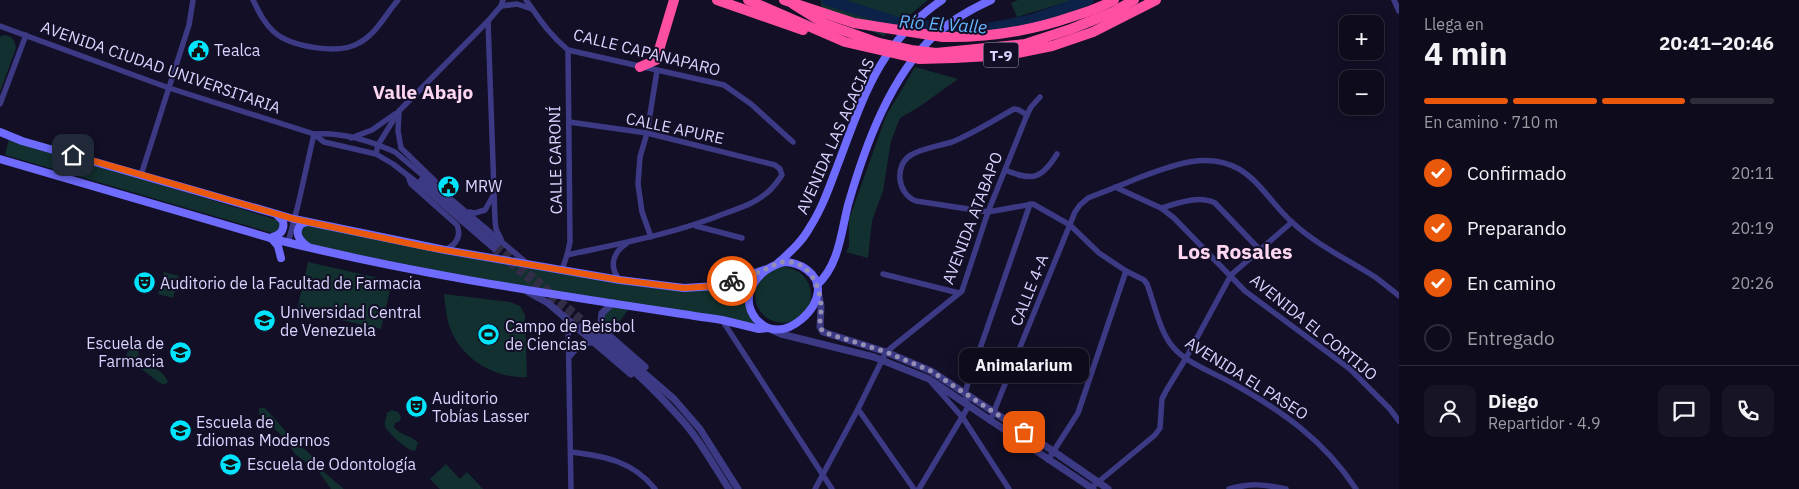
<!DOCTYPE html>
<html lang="es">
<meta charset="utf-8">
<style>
:root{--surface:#0e0b1c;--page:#171425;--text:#f1f3f6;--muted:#9b9ba3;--line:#2e2b3b;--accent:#ea580c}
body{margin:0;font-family:"IBM Plex Sans",sans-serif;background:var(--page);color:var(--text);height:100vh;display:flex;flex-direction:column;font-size:19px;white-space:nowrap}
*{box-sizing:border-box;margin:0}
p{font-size:16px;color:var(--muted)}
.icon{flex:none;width:28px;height:28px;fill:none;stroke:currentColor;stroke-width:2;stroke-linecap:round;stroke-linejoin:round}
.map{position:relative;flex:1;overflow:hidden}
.sheet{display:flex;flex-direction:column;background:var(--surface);width:400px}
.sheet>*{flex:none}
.tools{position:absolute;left:1339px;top:15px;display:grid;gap:10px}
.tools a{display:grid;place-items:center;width:45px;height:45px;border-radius:10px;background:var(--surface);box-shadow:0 2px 12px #0003,0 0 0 1px var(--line);font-size:25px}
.pin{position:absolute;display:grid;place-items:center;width:42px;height:42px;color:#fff;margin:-21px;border-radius:10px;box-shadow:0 2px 8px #0006}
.courier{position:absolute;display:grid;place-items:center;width:50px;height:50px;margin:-25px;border:4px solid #ea580c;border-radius:50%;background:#fff;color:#222;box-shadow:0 1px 6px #0007}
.bubble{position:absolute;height:35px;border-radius:10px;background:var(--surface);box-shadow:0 2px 12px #0003,0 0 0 1px var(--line);font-size:16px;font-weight:700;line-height:35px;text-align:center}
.summary em{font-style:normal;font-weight:700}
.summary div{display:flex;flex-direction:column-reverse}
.summary{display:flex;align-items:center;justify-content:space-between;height:85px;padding:0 25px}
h1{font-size:32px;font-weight:700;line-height:38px}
.bar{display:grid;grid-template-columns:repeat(4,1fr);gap:8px 5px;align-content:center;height:60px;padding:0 25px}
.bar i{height:6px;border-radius:4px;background:var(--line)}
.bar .active{background:var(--accent)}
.bar p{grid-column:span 4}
.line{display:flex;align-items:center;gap:12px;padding:0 25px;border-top:1px solid var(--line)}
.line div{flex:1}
.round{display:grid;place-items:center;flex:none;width:52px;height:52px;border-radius:10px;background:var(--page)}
ol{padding:0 25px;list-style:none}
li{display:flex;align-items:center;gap:15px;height:55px}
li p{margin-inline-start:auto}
li .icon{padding:5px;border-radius:50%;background:var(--accent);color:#fff;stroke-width:4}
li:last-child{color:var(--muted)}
li i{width:28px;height:28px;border:2px solid var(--line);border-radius:50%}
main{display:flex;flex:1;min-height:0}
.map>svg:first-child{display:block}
</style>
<main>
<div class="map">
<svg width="1399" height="489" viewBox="0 0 1399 489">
<rect width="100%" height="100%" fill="#130f26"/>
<g fill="#12302f">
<polygon points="820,0 928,0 884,36 824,14"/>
<polygon points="1018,0 1073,0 1017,17 1011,3"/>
<path d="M3,35C11,35 15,40 16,48L0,92V37Z"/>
<polygon points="915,67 958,79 919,107 900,118 891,141 883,191 872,221 868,258 846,252 849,246 849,219 886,116"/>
<polygon points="9,139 274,219 282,222 279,235 5,155"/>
<polygon points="301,224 528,264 701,288 764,270 754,281 752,308 767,327 567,296 304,244 299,226"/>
<polygon points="308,262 392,281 381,329 297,310"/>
<circle cx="783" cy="295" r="28"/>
<polygon points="164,272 179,276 173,298 158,294"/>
<path d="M444,294L510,302L520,306L525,315L527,377C493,379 459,357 449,325C446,315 445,304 444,294Z"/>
<polygon points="614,306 628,310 620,321 619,334 609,333 602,321 606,312"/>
<path d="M135,344H138C139,347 138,350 138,352C141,365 163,367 168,382L166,384H162L157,381L127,358V353Z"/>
<polygon points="259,408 265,408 290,436 313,457 324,472 344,489 331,489 319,472 295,454 281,435 259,414"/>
<path d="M392,410L398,412L401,417L400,421L395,423L394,427C401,436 412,435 419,444H417L416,450L413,451C407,450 387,432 385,426C384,422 387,417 387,413Z"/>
<polygon points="446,464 460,479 467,472 483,489 440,489 430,479"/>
</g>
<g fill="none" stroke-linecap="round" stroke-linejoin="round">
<polyline stroke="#0c2248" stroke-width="11" points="827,0 903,24 964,29 991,28 1031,20 1088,0"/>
<g stroke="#312d47" stroke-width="7" stroke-dasharray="7 3.5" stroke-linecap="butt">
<polyline points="497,245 585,322"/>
<polyline points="494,249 582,326"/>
</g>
<g stroke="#3d3a85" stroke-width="5.5">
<path d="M253,0C259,12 264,23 274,32C291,47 339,55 359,43C377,33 385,15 398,0"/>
<path d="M526,0C541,21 548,33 568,50L724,85L751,104L793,142"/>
<polyline points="1394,0 1399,11"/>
<polyline points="501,6 517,4 532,9"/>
<polyline points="488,21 495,220 496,229 501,239"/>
<path d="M0,26L169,88L314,134C341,132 371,141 395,152L528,264"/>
<polyline points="0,104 26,35"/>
<polyline points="399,111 398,131 401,148 435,181"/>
<path d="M1027,115L1019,110L1014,109C994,120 974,133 952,142C939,146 923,148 911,155C894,165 897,194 916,201L988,212L1033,204L1070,225L1099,253L1126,271L1144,280L1147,284C1154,302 1160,333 1173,347C1186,363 1214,373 1232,383C1282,411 1324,440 1356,489"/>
<polyline points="314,134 324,142 376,154 393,164 415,181 494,249"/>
<polyline points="351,138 372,130 395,114"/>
<polyline points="376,154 378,145 399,111 488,21 501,6 503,0"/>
<path d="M1005,170C1032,181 1041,180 1057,154"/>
<polyline points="141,175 189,25 193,0"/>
<path d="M408,176L411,184L457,225C462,237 455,245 445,250"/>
<polyline points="421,180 497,245"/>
<polyline points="1115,187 1161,208 1174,218 1245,291 1350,369 1390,409 1399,421"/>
<path d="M1161,208C1179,203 1198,195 1215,203L1260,250"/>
<polyline points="469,212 475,213 485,210 493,196"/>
<polyline points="696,226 742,238"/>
<polyline points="651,237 642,212 638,184 640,157 647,133 657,71"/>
<polyline points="288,243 298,205 314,134"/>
<path d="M567,255C622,243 674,234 726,213C739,208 754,204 764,195C772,190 777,182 782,175L780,169L775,165L647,133L569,122"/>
<polyline points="562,270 567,255 570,242 568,50"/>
<polyline points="883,274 959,293"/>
<path d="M620,280C609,268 612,253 626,244"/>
<polyline points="568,320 571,489"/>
<polyline points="722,320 832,489"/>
<path d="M570,356C576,348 584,341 595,343"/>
<polyline points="932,383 963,418 1009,489"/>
<polyline points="858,409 914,489"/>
<path d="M990,421L1075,212L1080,205L1088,198C1106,191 1124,184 1141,177C1173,165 1207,151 1239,169C1261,182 1274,207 1293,223C1318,246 1347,259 1375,277C1383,283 1391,289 1399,296"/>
<path d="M571,452C604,456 633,461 655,489"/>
<polyline points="1048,460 1078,413 1126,271"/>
<polyline points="1091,488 1155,435 1160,428 1162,399 1166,391 1186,358 1231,275 1292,222"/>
<polyline points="815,489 858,409 886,352 962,291 988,212 1027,115 1031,107 1040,97"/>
<polyline points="919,489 968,407 965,392 1030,204"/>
<path d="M1229,489C1252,483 1263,484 1286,489"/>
</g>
<g stroke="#3d3a85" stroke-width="7">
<polyline points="818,291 821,306 820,327 823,332 886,352 931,371 1053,451 1108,489"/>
<polyline points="528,292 548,303 631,374"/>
<polyline points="613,303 602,313 601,322 605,332 645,367"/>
<polyline points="585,322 674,399 700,429 738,489"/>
<path d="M582,326C616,354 649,383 679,417C699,438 713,465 729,489"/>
<polyline points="772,330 781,334 874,357 929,379 1093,489"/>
</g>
<g stroke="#6f6bff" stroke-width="8">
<polyline points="0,132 22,141 294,219 445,250 620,280 684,288 716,286 767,269"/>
<path d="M0,159L270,238C419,276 571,297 722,320L759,329L768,328"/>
<path d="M270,238C280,235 285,231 283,221L277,215"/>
<polyline points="272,239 278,246 281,258"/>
<path d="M307,246C299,240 294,233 301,224L307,222"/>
<path d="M784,262C799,262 819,273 818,291C816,311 792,333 772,329C766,328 760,323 756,319C737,295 759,268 784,262Z"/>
<path d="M777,264C789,253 802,242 810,227C821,210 828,191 835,172C862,102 877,44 942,0"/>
<path d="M817,285C839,265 841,233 848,205C865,146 890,76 936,34C952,20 971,9 991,0"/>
</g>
<g stroke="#ff4fa3" stroke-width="10">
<polyline points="717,0 803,30"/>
<polyline points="748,0 845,42 919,59 954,58 1008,55 1052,46 1093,32 1156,0"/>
<path d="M784,0L854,23L943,37C989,38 1031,31 1074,16C1088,12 1101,7 1114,0"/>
<polyline points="793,4 825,24 879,43 911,50 936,53 1025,44 1071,29 1111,13 1134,0"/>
<polyline points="640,67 656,60 674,0"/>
</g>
</g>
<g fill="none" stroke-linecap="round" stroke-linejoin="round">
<path stroke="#948fb3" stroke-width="5" stroke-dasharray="0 9" d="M732,281C743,277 757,274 768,268C773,266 777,263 782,262C808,259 820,284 821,306C822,315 817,323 823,332L886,352L931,371L1024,432"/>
<polyline stroke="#ea580c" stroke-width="6" points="73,155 294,219 426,247 620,280 684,288 716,286 732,281"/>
</g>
<defs>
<symbol id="civic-disc" viewBox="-11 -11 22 22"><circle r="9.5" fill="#00e5ff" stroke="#130f26"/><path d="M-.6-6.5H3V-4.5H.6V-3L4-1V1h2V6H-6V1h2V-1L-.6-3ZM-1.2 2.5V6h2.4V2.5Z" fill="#111"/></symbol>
<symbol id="theatre-disc" viewBox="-11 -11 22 22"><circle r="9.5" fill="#00e5ff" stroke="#130f26"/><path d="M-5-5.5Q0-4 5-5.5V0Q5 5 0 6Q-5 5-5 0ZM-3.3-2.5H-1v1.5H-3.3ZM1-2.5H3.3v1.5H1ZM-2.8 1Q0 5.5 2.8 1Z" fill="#111"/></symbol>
<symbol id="university-disc" viewBox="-11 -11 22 22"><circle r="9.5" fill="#00e5ff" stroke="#130f26"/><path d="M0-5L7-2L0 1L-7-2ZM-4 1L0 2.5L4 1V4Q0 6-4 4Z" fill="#111"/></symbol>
<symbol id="stadium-disc" viewBox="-11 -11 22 22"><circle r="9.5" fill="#00e5ff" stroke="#130f26"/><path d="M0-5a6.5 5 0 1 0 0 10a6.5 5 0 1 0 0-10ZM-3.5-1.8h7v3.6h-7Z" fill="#111"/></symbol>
</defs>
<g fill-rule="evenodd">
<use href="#civic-disc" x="186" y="38" width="25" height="25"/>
<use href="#civic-disc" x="436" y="174" width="25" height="25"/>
<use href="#theatre-disc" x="132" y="270" width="25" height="25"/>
<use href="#university-disc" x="252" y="308" width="25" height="25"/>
<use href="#stadium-disc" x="476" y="322" width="25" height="25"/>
<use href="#university-disc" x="168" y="340" width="25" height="25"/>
<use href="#theatre-disc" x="404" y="394" width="25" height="25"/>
<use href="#university-disc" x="168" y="418" width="25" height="25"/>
<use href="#university-disc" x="218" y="452" width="25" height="25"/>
</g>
<g text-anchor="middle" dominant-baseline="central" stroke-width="4" stroke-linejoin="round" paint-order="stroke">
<rect fill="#130f26" stroke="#9e99be" stroke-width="1" x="983.5" y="42.5" width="35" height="25" rx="4"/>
<g font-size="15" font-weight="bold" fill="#d9d4ff">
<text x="1001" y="55">T-9</text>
</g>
<g font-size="16" fill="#d9d4ff" stroke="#130f26" text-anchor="start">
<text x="214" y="50">Tealca</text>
<text x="465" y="186">MRW</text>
<text x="160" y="283">Auditorio de la Facultad de Farmacia</text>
<text x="280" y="312">Universidad Central<tspan x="280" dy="18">de Venezuela</tspan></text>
<text x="505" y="326">Campo de Beisbol<tspan x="505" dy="18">de Ciencias</tspan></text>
<text x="164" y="343" text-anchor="end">Escuela de<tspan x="164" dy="18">Farmacia</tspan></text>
<text x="432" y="398">Auditorio<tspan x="432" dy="18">Tobías Lasser</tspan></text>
<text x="196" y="422">Escuela de<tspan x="196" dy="18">Idiomas Modernos</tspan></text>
<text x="247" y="464">Escuela de Odontología</text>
</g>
<g font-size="16" fill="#d9d4ff" stroke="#130f26">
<text transform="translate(647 52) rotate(14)">CALLE CAPANAPARO</text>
<text transform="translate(161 67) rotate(19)">AVENIDA CIUDAD UNIVERSITARIA</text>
<text transform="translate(675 128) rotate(12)">CALLE APURE</text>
<text transform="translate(835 136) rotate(-66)">AVENIDA LAS ACACIAS</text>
<text transform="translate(555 160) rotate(-91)">CALLE CARONÍ</text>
<text transform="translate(972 218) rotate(-69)">AVENIDA ATABAPO</text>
<text transform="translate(1029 290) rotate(-68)">CALLE 4-A</text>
<text transform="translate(1314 327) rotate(39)">AVENIDA EL CORTIJO</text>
<text transform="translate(1247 378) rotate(32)">AVENIDA EL PASEO</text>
</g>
<g font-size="18" font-style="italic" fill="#62b6ff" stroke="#130f26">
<text transform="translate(943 24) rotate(4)">Río El Valle</text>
</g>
<g font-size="19" font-weight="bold" fill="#ffd6f0" stroke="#130f26">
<text x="423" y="92">Valle Abajo</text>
</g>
<g font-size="21" font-weight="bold" fill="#ffd6f0" stroke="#130f26">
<text x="1235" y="251">Los Rosales</text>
</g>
</g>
</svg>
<div class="tools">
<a>+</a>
<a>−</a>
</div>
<div class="pin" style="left:1024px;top:432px;background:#ea580c"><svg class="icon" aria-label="bag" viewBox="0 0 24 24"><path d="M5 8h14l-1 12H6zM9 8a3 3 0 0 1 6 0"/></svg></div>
<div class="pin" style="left:73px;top:155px;background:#1f2937"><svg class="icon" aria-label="home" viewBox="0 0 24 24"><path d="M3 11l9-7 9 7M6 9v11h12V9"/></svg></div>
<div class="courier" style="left:732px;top:281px"><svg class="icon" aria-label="bike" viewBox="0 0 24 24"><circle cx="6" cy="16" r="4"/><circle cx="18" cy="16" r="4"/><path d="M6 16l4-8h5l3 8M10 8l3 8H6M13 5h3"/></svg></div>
<div class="bubble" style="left:959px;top:348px;width:130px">Animalarium</div>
</div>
<section class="sheet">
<div class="summary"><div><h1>4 min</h1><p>Llega en</p></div><em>20:41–20:46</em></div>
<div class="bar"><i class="active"></i><i class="active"></i><i class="active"></i><i></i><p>En camino · 710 m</p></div>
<ol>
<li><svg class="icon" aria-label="check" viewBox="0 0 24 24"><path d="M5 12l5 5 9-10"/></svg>Confirmado<p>20:11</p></li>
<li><svg class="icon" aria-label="check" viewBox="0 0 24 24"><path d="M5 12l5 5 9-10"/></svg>Preparando<p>20:19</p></li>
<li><svg class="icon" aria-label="check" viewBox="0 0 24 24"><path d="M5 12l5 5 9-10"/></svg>En camino<p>20:26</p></li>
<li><i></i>Entregado</li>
</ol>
<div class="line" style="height:90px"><a class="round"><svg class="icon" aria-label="person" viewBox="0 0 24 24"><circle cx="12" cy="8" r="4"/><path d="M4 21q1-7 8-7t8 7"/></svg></a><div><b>Diego</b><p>Repartidor · 4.9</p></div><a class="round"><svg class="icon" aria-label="chat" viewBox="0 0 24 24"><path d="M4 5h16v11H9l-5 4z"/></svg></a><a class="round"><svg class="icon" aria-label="phone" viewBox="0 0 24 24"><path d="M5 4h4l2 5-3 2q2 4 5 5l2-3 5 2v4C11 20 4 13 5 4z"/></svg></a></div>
</section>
</main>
